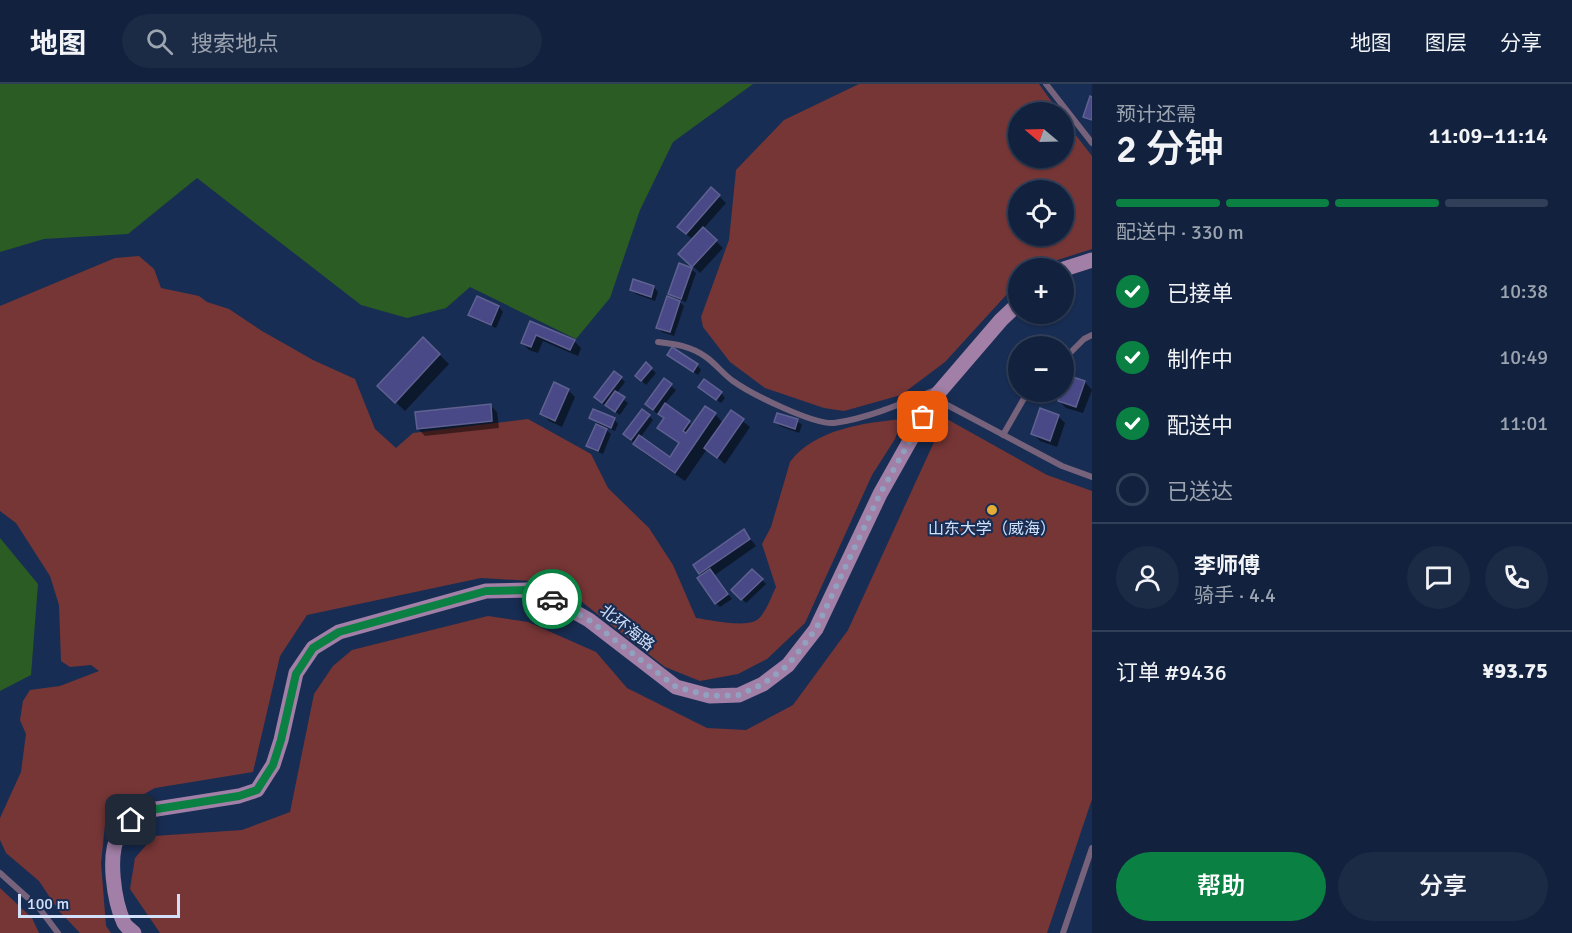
<!DOCTYPE html>
<html lang="zh">
<meta charset="utf-8">
<style>
:root{--surface:#12223e;--page:#1b2a45;--text:#f1f3f6;--muted:#9ca4b0;--line:#313f58;--accent:#0b8043}
body{margin:0;font-family:Signika,"Noto Sans SC",sans-serif;background:var(--page);color:var(--text);height:100vh;display:flex;flex-direction:column;font-size:22px;white-space:nowrap}
*{box-sizing:border-box;margin:0}
p{font-size:20px;color:var(--muted)}
.icon{flex:none;width:33px;height:33px;fill:none;stroke:currentColor;stroke-width:2;stroke-linecap:round;stroke-linejoin:round}
.map{position:relative;flex:1;overflow:hidden}
.panel{display:flex;flex-direction:column;background:var(--surface);width:480px}
.panel>*{flex:none}
.needle{width:39px;rotate:289deg}
.fabs{position:absolute;left:1008px;top:18px;display:grid;gap:12px}
.fabs a{display:grid;place-items:center;width:66px;height:66px;border-radius:50%;background:var(--surface);box-shadow:0 2px 4px #0004,0 0 0 2px var(--line);font-size:30px}
.scale{position:absolute;left:18px;bottom:15px;width:162px;box-sizing:border-box;padding-left:6px;border:3px solid #d2e0f9;border-top:0;font-size:16px;line-height:21px;white-space:nowrap;color:#d2e0f9;-webkit-text-stroke:4px #182d53;paint-order:stroke}
.pin{position:absolute;display:grid;place-items:center;width:51px;height:51px;color:#fff;margin:-26px;border-radius:12px;box-shadow:0 3px 9px #0006}
.courier{position:absolute;display:grid;place-items:center;width:60px;height:60px;margin:-30px;border:4px solid #0b8043;border-radius:50%;background:#fff;color:#222;box-shadow:0 2px 8px #0007}
.summary em{font-style:normal;font-weight:600}
.summary div{display:flex;flex-direction:column-reverse}
.summary{display:flex;align-items:center;justify-content:space-between;height:102px;padding:0 24px}
h1{font-size:39px;font-weight:600;line-height:45px}
.bar{display:grid;grid-template-columns:repeat(4,1fr);gap:9px 6px;align-content:center;height:72px;padding:0 24px}
.bar i{height:8px;border-radius:4px;background:var(--line)}
.bar .current{background:var(--accent)}
.bar p{grid-column:span 4}
.line{display:flex;align-items:center;gap:15px;padding:0 24px;border-top:2px solid var(--line)}
.line div{flex:1}
.round{display:grid;place-items:center;flex:none;width:63px;height:63px;border-radius:32px;background:var(--page)}
ol{padding:0 24px;list-style:none}
li{display:flex;align-items:center;gap:18px;height:66px}
li p{margin-inline-start:auto}
li .icon{padding:6px;border-radius:50%;background:var(--accent);color:#fff;stroke-width:4}
li:last-child{color:var(--muted)}
li i{width:33px;height:33px;border:3px solid var(--line);border-radius:50%}
.primary-button{display:flex;gap:12px;margin-top:auto;padding:12px 24px}
.primary-button a{flex:1;height:69px;border-radius:36px;background:var(--accent);color:#fff;font-size:24px;font-weight:600;line-height:69px;text-align:center}
.primary-button a+a{background:var(--page);color:var(--text)}
header{display:flex;align-items:center;gap:36px;box-sizing:border-box;height:84px;padding:0 30px;background:var(--surface);border-bottom:2px solid var(--line)}
header strong{font-size:28px}
nav{display:flex;gap:33px;margin-inline-start:auto;font-size:21px}
.search{width:420px;height:54px;background:var(--page);display:flex;align-items:center;gap:15px;box-sizing:border-box;padding:0 21px;border-radius:33px;color:var(--muted);font-size:22px}
main{display:flex;flex:1;min-height:0}
.map>svg:first-child{display:block}
</style>
<header>
<strong>地图</strong>
<div class="search"><svg class="icon" aria-label="search" viewBox="0 0 24 24"><circle cx="10" cy="10" r="6"/><path d="M15 15l6 6"/></svg>搜索地点</div>
<nav><a>地图</a><a>图层</a><a>分享</a></nav>
</header>
<main>
<div class="map">
<svg width="1092" height="849" viewBox="0 0 1092 849">
<rect width="100%" height="100%" fill="#182d53"/>
<g fill="#773636" fill-rule="evenodd">
<path d="M859,0H1039L1059,28H1018V74H1064V36L1092,72V165L1048,179L1040,184H1018V198L945,278L901,311L844,327L824,324L765,304L730,278L703,243L701,233L729,156L736,86L784,36ZM1064,106V152H1018V106Z"/>
<path d="M139,172L154,185L161,204L199,212L207,218L229,225L262,247L313,276L355,295L375,345L396,364L413,349L528,335L591,370L608,404L649,444L673,481L696,534C711,536 743,544 757,536C766,529 771,513 776,503L762,460L771,443L790,378C815,345 863,339 902,335L895,355L872,391L805,539L767,575L738,590L700,597L665,583L582,518L532,497L481,494L307,531L280,572L253,688L155,704L106,731L101,779L106,842L111,849H80L59,827L39,797L6,769L0,756V734L21,688L26,650L20,636L23,617L30,606L60,602L99,587L91,581L70,583L61,577L59,521L50,492L16,439L0,427V222L115,174Z"/>
<polygon points="945,334 1047,391 1092,407 1092,715 1047,849 160,849 130,805 135,774 154,752 242,746 290,728 314,610 333,582 352,566 488,532 528,538 596,568 627,604 707,644 746,646 793,621 848,546"/>
<polygon points="0,804 32,834 39,849 0,849"/>
</g>
<g fill="#2a5c24">
<polygon points="0,0 753,0 673,58 640,126 610,214 576,255 470,203 446,224 407,234 361,221 197,94 128,150 44,155 0,168"/>
<polygon points="0,454 38,500 31,591 0,607"/>
</g>
<g fill="#0007">
<polygon points="719,112 726,119 703,145 723,164 700,189 680,170 694,156 686,150"/>
<polygon points="691,185 696,189 686,218 676,215 684,222 674,252 662,248 658,243 678,217 670,210"/>
<polygon points="654,203 658,208 655,217 636,210 631,206"/>
<polygon points="477,214 499,223 503,228 496,244 474,235 470,230"/>
<polygon points="531,239 574,257 581,264 578,272 543,257 538,269 529,266 522,259"/>
<polygon points="423,255 449,280 405,327 379,302"/>
<polygon points="673,275 697,281 701,286 698,291"/>
<polygon points="646,280 656,289 646,301 641,296"/>
<polygon points="1067,293 1085,298 1092,306 1083,329 1066,324 1059,317"/>
<polygon points="621,294 625,298 616,310 628,319 620,331 600,318"/>
<polygon points="664,296 676,306 664,321 693,342 715,330 723,339 731,328 750,343 725,380 707,365 685,397 644,369 629,354 649,332 653,336 640,354 670,375 680,361 659,344 665,335 651,325"/>
<polygon points="568,306 575,313 562,343 549,337 542,330"/>
<polygon points="705,307 721,309 725,314 721,319"/>
<polygon points="490,321 497,328 499,344 425,352 418,345"/>
<polygon points="1058,332 1065,339 1057,363 1040,357 1033,350"/>
<polygon points="590,334 614,335 618,340 615,347 602,342 611,350 603,370 592,366 588,361 597,339"/>
<polygon points="797,337 802,341 799,349 780,342 776,338"/>
<polygon points="744,447 756,462 715,491 732,515 720,523 716,519 700,489"/>
<polygon points="752,487 766,500 746,519 733,506"/>
</g>
<g fill="#494988" stroke="#5f6191" stroke-width="1.5">
<polygon points="1090,12 1092,13 1092,36 1083,33"/>
<polygon points="711,103 720,111 686,150 677,143"/>
<polygon points="703,143 717,156 692,183 678,170"/>
<polygon points="679,179 692,184 681,215 668,210"/>
<polygon points="633,195 654,202 651,213 630,206"/>
<polygon points="477,212 499,222 491,241 468,231"/>
<polygon points="667,212 680,217 670,248 656,244"/>
<polygon points="530,237 575,256 570,266 536,251 531,263 521,259"/>
<polygon points="423,253 440,270 395,319 377,302"/>
<polygon points="672,263 698,280 693,288 667,271"/>
<polygon points="646,278 652,284 641,297 635,292"/>
<polygon points="614,287 622,293 602,319 594,313"/>
<polygon points="1067,291 1085,297 1076,323 1058,317 1061,308 1064,308"/>
<polygon points="664,294 672,300 653,326 645,320"/>
<polygon points="704,295 722,308 716,316 698,303"/>
<polygon points="554,298 569,305 555,337 540,330"/>
<polygon points="615,307 625,313 615,328 605,321"/>
<polygon points="665,319 690,337 683,347 686,349 705,322 716,329 675,389 633,360 639,351 670,373 679,359 657,344 664,334 658,330"/>
<polygon points="491,320 492,337 417,345 415,328"/>
<polygon points="1040,324 1059,331 1050,357 1031,350"/>
<polygon points="593,325 615,334 611,344 589,334"/>
<polygon points="642,325 650,331 631,356 623,350"/>
<polygon points="731,326 744,335 717,374 704,364"/>
<polygon points="777,329 798,335 795,345 774,338"/>
<polygon points="596,340 607,345 598,367 586,362"/>
<polygon points="744,445 750,455 699,490 693,481"/>
<polygon points="710,485 728,510 715,520 697,494"/>
<polygon points="752,485 763,495 741,516 731,506"/>
</g>
<g fill="none" stroke-linecap="round" stroke-linejoin="round">
<g stroke="#77627b" stroke-width="6">
<polyline points="1046,0 1092,59"/>
<path d="M658,258C675,260 691,262 706,273C716,280 723,290 733,297C751,310 814,341 834,339C869,334 903,319 935,306"/>
<polyline points="1064,275 1084,255 1092,251"/>
<polyline points="934,314 1062,382 1092,393"/>
<polyline points="1003,351 1023,316 1032,308"/>
<polyline points="0,789 39,824 58,849"/>
<polyline points="1063,849 1092,764"/>
</g>
<g stroke="#a17fa6" stroke-width="15">
<polyline points="1064,185 1092,176"/>
<path d="M134,849C131,846 126,843 124,839C114,817 107,771 119,750C124,740 135,733 144,727L239,712L257,706L273,681L281,656L296,589L313,564L339,548L486,507L528,506L552,515L589,536L676,603L710,612L739,611L763,600L788,581L816,545L880,410L934,314L1001,236L1018,220"/>
</g>
</g>
<g fill="none" stroke-linecap="round" stroke-linejoin="round">
<polyline stroke="#91a1bf" stroke-width="6" stroke-dasharray="0 10.8" points="552,515 589,536 676,603 710,612 739,611 763,600 788,581 816,545 880,410 923,333"/>
<polyline stroke="#0b8043" stroke-width="8" points="131,736 144,727 239,712 257,706 273,681 281,656 296,590 313,564 339,548 486,507 528,506 552,515"/>
</g>
<circle fill="#e5ad36" stroke="#182d53" stroke-width="2" cx="992" cy="426" r="6"/>
<g text-anchor="middle" dominant-baseline="central" stroke-width="4.5" stroke-linejoin="round" paint-order="stroke">
<g font-size="16" fill="#d2e0f9" stroke="#182d53">
<text x="992" y="445">山东大学（威海）</text>
</g>
<g font-size="16" fill="#d2e0f9" stroke="#182d53">
<text transform="translate(627 544) rotate(38)">北环海路</text>
</g>
</g>
</svg>
<div class="fabs">
<a><svg class="needle" viewBox="-14 -14 28 28"><path d="M0-13l5 13h-10z" fill="#e53935"/><path d="M0 13l5-13h-10z" fill="#9ca4b0"/></svg></a>
<a><svg class="icon" aria-label="locate" viewBox="0 0 24 24"><circle cx="12" cy="12" r="6"/><path d="M12 2v4M12 18v4M2 12h4M18 12h4"/></svg></a>
<a>+</a>
<a>−</a>
</div>
<div class="scale">100 m</div>
<div class="pin" style="left:923px;top:333px;background:#ea580c"><svg class="icon" aria-label="bag" viewBox="0 0 24 24"><path d="M5 8h14l-1 12H6zM9 8a3 3 0 0 1 6 0"/></svg></div>
<div class="pin" style="left:131px;top:736px;background:#1f2937"><svg class="icon" aria-label="home" viewBox="0 0 24 24"><path d="M3 11l9-7 9 7M6 9v11h12V9"/></svg></div>
<div class="courier" style="left:552px;top:515px"><svg class="icon" aria-label="car" viewBox="0 0 24 24"><path d="M5 17H2v-5l4-1 3-4h7l3 4 3 1v5h-3M9 17h6M6 11h13"/><circle cx="7" cy="17" r="2"/><circle cx="17" cy="17" r="2"/></svg></div>
</div>
<section class="panel">
<div class="summary"><div><h1>2 分钟</h1><p>预计还需</p></div><em>11:09–11:14</em></div>
<div class="bar"><i class="current"></i><i class="current"></i><i class="current"></i><i></i><p>配送中 · 330 m</p></div>
<ol>
<li><svg class="icon" aria-label="check" viewBox="0 0 24 24"><path d="M5 12l5 5 9-10"/></svg>已接单<p>10:38</p></li>
<li><svg class="icon" aria-label="check" viewBox="0 0 24 24"><path d="M5 12l5 5 9-10"/></svg>制作中<p>10:49</p></li>
<li><svg class="icon" aria-label="check" viewBox="0 0 24 24"><path d="M5 12l5 5 9-10"/></svg>配送中<p>11:01</p></li>
<li><i></i>已送达</li>
</ol>
<div class="line" style="height:108px"><a class="round"><svg class="icon" aria-label="person" viewBox="0 0 24 24"><circle cx="12" cy="8" r="4"/><path d="M4 21q1-7 8-7t8 7"/></svg></a><div><b>李师傅</b><p>骑手 · 4.4</p></div><a class="round"><svg class="icon" aria-label="chat" viewBox="0 0 24 24"><path d="M4 5h16v11H9l-5 4z"/></svg></a><a class="round"><svg class="icon" aria-label="phone" viewBox="0 0 24 24"><path d="M5 4h4l2 5-3 2q2 4 5 5l2-3 5 2v4C11 20 4 13 5 4z"/></svg></a></div>
<div class="line" style="height:78px"><div>订单 #9436</div><b>¥93.75</b></div>
<div class="primary-button"><a>帮助</a><a>分享</a></div>
</section>
</main>
